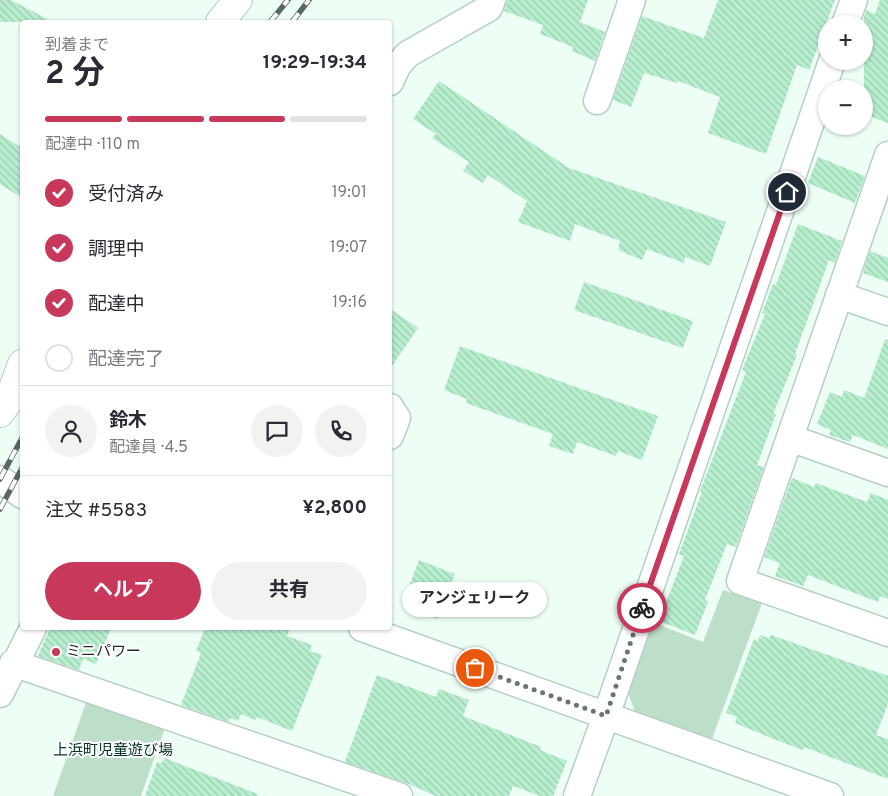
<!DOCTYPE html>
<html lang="ja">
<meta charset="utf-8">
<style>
:root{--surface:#fff;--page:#f2f2f3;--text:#2b2b33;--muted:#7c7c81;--line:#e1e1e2;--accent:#c7385a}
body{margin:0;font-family:Overpass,"Noto Sans JP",sans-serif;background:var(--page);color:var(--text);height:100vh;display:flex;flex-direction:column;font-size:19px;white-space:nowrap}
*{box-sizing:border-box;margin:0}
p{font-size:16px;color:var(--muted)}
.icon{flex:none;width:28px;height:28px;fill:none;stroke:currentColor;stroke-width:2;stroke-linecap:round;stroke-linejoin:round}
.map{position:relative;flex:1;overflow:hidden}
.panel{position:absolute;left:20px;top:20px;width:372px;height:610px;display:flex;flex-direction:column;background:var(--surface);border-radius:5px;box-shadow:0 1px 4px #0004}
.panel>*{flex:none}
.fabs{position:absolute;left:818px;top:15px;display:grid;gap:10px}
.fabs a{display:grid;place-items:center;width:55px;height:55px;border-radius:50%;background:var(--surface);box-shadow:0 1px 4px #0004;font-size:25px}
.pin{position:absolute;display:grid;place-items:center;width:42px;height:42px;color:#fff;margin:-21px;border:2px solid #fff;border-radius:50%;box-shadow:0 1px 5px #0007}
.courier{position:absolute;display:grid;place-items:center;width:50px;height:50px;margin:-25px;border:4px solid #c7385a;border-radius:50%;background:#fff;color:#222;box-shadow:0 1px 6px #0007}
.bubble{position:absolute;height:35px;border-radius:18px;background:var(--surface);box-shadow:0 1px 4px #0004;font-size:16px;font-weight:700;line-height:35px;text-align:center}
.head em{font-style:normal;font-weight:700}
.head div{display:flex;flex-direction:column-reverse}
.head{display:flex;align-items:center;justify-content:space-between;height:85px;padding:0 25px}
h1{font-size:32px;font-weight:700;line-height:38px}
.bar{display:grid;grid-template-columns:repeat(4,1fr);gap:8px 5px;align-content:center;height:60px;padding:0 25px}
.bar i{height:6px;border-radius:4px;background:var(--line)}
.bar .current{background:var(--accent)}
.bar p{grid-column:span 4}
.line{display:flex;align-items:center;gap:12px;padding:0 25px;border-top:1px solid var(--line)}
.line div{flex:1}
.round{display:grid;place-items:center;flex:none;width:52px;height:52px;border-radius:26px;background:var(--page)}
ol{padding:0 25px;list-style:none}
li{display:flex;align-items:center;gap:15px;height:55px}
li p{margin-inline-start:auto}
li .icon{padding:5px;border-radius:50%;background:var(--accent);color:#fff;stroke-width:4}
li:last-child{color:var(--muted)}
li i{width:28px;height:28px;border:2px solid var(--line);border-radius:50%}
.primary-button{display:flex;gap:10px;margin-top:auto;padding:10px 25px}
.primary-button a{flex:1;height:58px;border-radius:30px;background:var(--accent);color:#fff;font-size:20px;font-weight:700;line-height:58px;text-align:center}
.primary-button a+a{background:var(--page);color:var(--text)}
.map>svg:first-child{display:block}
</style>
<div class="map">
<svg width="888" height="796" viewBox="0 0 888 796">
<defs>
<pattern id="building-back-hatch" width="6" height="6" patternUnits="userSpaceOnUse" patternTransform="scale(1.25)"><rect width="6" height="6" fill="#b7eed0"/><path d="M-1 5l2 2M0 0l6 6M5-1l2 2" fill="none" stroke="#9dccb2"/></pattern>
</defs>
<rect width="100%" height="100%" fill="#edfff5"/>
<g fill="#bedecc">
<polygon points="723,590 762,603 712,739 635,712 627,690 652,622 703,642"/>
<polygon points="87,700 166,725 141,796 53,796"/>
</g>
<g fill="url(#building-back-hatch)">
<polygon points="0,0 11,0 53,22 0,22"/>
<polygon points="507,0 588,0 580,22 605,32 595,61 572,51 573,47 540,34 543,25 504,11"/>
<polygon points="718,0 835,0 809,70 797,65 766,154 708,133 720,97 678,81 677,83 644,73 631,107 613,100 642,16 704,38"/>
<polygon points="880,0 888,0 888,123 864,114 864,43 867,35 864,34 864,17 866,10 875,14"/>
<polygon points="439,81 569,168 726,222 710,266 685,257 684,263 647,249 642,260 618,250 620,241 575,224 570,241 518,222 527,201 488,175 483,183 463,171 469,162 432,138 436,134 413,119"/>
<polygon points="0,134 22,148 22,198 0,184"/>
<polygon points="818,157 865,176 855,203 808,183"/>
<polygon points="798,224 842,241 835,263 829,260 795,354 797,355 773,414 776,414 757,465 764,467 736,547 727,544 705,600 708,602 695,635 659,621 684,556 679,554 702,492 700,491 746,372 742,370 765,314 762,313 773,284 776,285"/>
<polygon points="870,251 888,258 888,282 863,273"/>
<polygon points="584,282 693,321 683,348 574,310"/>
<polygon points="390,309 418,328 390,369"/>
<polygon points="885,339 888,340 888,449 853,435 850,442 829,435 831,430 817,424 830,392 842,397 844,390 864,398"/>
<polygon points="460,346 658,416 642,460 618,451 616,456 577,442 573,454 549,446 553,434 466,403 467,399 444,390"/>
<polygon points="792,478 814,487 816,483 867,502 871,493 888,500 888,599 880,596 878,602 808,575 803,586 775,576 780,563 764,557"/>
<polygon points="419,560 455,574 437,619 404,607 410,593 407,592"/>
<polygon points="50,628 111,628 96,664 83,659 79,670 38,656"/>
<polygon points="205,628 290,628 287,636 312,645 310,651 322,655 292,731 257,717 256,720 241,714 238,721 230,718 229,722 181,705 201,653 196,651"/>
<polygon points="760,635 769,638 771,635 888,676 888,704 876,735 888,739 888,779 804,747 803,750 771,738 735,723 737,717 726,713 754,639 758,641"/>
<polygon points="377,675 436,697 439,689 469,700 463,716 541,747 540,750 567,761 553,796 540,796 513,786 509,796 436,796 404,782 345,762"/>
<polygon points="164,758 258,794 257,796 145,796 157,762 162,763"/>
</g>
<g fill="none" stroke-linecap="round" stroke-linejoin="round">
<defs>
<g id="street">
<polyline points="845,24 854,0"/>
<polyline points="390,82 398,65 408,54 489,8 492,0"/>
<polyline points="597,101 632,0"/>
<polyline points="888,155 740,581 888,633"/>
<polyline points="839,295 888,312"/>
<polyline points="390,407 397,418 390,436"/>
<polyline points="790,438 888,473"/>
<polyline points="0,479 22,495"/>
<polyline points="362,628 830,796"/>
<polyline points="13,663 399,796"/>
<polyline points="0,694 33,628"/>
<polyline points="577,796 606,716 832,61"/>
</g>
<g id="secondary">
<polyline points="220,22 238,0"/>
<polyline points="0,413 8,402 22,364"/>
</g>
</defs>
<use href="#street" stroke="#b4d0c0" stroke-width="29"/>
<use href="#secondary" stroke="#b4d0c0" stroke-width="30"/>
<use href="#street" stroke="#fff" stroke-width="26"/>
<use href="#secondary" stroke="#fff" stroke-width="28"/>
<defs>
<g id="rail">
<polyline points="270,22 288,0"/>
<polyline points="292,22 309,0"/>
<polyline points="0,479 22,438"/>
<polyline points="0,509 22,468"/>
</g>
</defs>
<use href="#rail" stroke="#5b6861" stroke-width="5.5"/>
<use href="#rail" stroke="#fff" stroke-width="4" stroke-dasharray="11" stroke-linecap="butt"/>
</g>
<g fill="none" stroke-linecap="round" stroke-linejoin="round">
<polyline stroke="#68766e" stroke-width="5" stroke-dasharray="0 9" points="475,668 606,716 642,608"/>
<polyline stroke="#c7385a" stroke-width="6" points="642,608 787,192"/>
</g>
<circle fill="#c7385a" stroke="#fff" stroke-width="2" cx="56" cy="652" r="5"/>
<g text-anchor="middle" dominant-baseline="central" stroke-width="4" stroke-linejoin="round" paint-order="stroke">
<g font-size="15" fill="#212c26" stroke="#fff" text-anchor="start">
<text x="66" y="652">ミニパワー</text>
</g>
<g font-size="15" fill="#043320" stroke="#fff">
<text x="113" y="751">上浜町児童遊び場</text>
</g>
</g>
</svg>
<div class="fabs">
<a>+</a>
<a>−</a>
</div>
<div class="pin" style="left:475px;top:668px;background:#ea580c"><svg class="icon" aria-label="bag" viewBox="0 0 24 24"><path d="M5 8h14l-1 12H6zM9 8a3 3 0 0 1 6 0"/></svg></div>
<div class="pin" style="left:787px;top:192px;background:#1f2937"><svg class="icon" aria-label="home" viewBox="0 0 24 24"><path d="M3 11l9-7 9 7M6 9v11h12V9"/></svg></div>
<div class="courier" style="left:642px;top:608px"><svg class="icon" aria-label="bike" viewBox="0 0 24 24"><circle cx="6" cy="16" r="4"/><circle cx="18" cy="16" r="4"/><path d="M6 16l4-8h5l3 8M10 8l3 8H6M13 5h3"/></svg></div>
<div class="bubble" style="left:402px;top:582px;width:145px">アンジェリーク</div>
<section class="panel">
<div class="head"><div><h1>2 分</h1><p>到着まで</p></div><em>19:29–19:34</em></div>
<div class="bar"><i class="current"></i><i class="current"></i><i class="current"></i><i></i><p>配達中 · 110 m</p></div>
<ol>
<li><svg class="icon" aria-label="check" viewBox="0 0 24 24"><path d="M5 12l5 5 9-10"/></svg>受付済み<p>19:01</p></li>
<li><svg class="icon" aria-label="check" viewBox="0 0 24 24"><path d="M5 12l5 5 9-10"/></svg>調理中<p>19:07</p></li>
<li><svg class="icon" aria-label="check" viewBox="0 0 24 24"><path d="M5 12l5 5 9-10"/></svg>配達中<p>19:16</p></li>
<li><i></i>配達完了</li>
</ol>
<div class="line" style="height:90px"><a class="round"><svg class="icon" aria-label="person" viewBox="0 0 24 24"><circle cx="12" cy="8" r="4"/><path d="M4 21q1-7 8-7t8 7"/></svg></a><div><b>鈴木</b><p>配達員 · 4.5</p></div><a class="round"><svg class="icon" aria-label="chat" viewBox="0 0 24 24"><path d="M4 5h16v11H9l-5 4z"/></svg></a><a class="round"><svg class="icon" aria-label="phone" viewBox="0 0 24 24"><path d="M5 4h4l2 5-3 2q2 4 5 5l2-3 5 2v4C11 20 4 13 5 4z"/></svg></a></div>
<div class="line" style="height:65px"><div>注文 #5583</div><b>¥2,800</b></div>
<div class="primary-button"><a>ヘルプ</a><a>共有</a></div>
</section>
</div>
